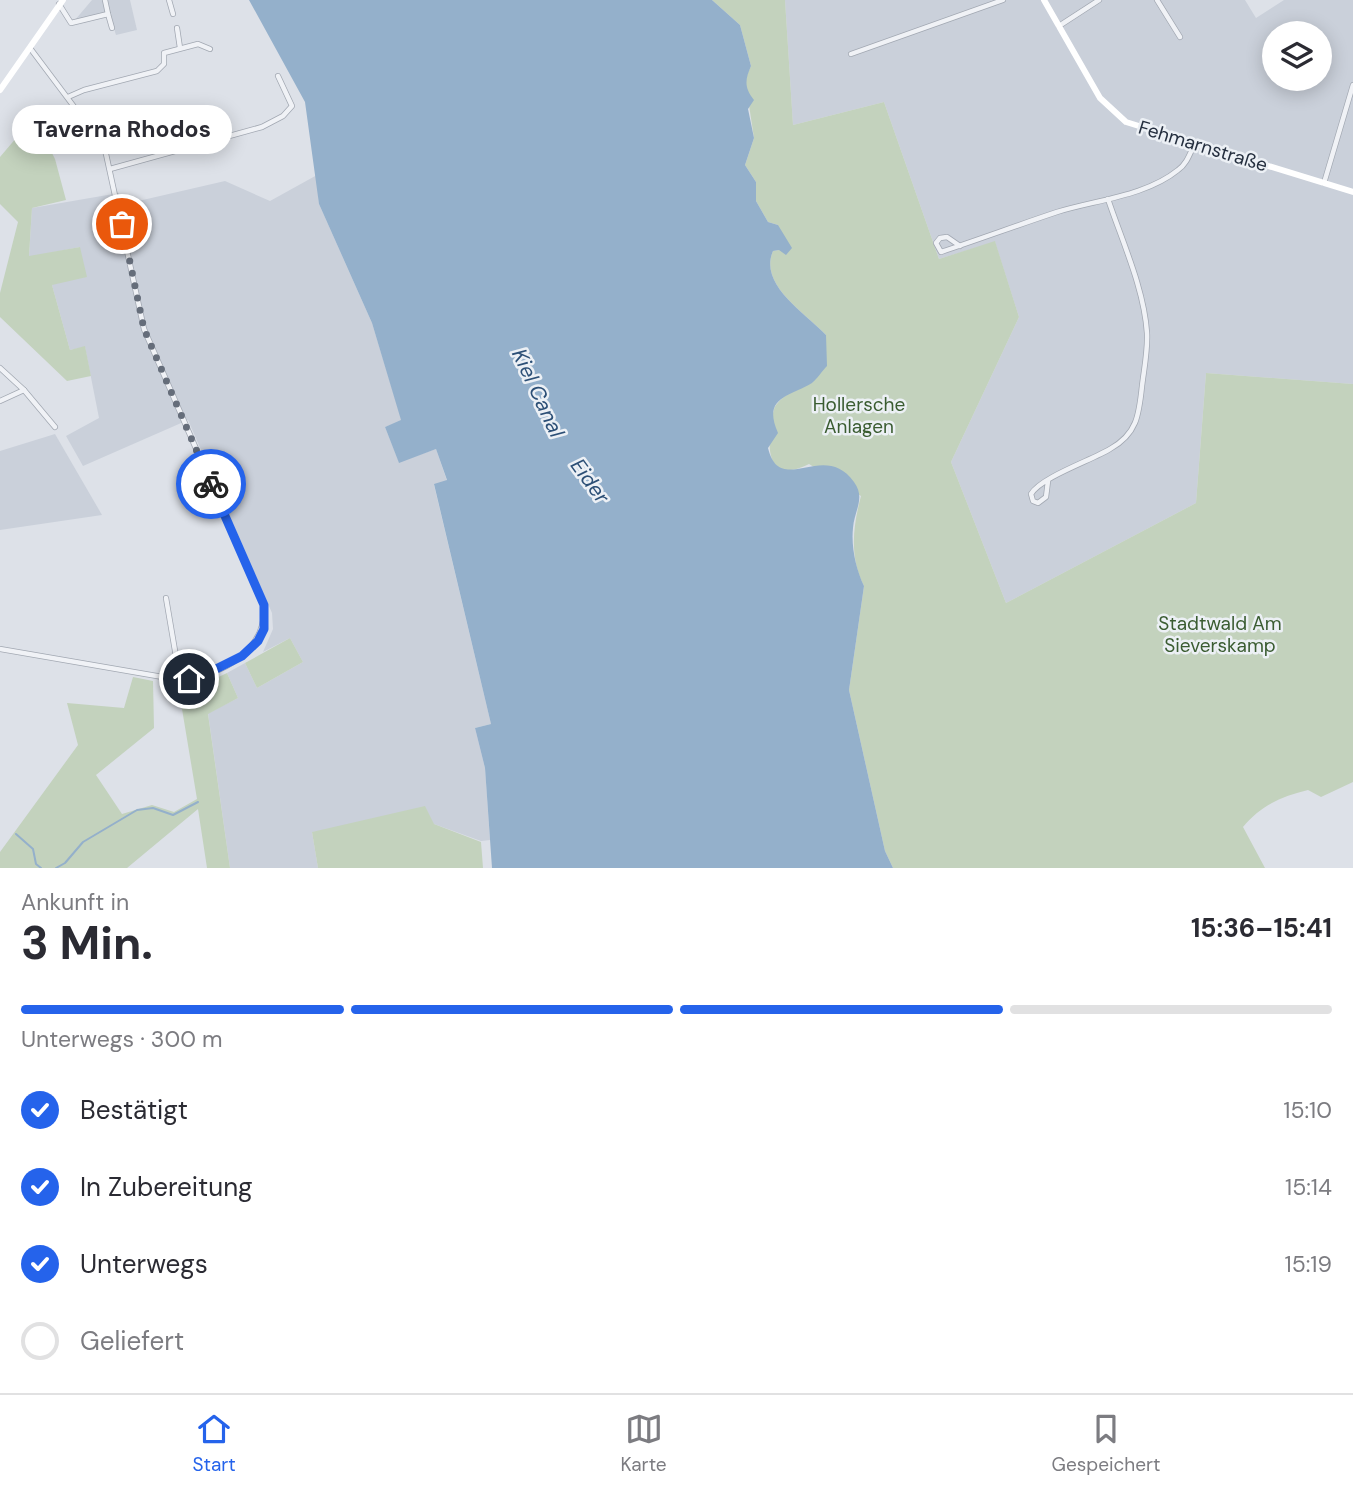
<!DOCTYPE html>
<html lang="de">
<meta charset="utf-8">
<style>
:root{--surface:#fff;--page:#f2f2f3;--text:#2b2b33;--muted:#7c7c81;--line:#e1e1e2;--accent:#2563eb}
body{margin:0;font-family:"DM Sans",sans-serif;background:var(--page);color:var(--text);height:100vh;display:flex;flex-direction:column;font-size:26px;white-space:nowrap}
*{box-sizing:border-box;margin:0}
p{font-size:23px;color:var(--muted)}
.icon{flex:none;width:38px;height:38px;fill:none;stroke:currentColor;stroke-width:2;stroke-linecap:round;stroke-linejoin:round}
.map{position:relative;height:868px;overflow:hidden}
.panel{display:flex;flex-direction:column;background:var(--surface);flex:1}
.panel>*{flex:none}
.controls{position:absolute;left:1262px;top:21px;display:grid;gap:14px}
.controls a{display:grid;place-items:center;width:70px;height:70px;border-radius:50%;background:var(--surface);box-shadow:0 4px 18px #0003;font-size:35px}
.pin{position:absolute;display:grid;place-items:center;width:60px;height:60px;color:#fff;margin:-30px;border:4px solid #fff;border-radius:50%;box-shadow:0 2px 7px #0007}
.courier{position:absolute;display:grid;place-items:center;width:70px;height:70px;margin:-35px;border:5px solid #2563eb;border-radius:50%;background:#fff;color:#222;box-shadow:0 2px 9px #0007}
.bubble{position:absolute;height:49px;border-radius:24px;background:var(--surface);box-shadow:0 4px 18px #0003;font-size:23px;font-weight:700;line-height:49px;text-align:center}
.head em{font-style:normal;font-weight:700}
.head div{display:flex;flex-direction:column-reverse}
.head{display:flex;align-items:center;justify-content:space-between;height:119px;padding:0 21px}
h1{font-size:46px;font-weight:700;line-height:52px}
.bar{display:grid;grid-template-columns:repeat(4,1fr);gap:10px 7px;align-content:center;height:84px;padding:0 21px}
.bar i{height:9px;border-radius:5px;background:var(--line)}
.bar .on{background:var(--accent)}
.bar p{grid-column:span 4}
ol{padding:0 21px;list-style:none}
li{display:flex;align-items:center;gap:21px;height:77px}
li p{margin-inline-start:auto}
li .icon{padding:7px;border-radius:50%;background:var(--accent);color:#fff;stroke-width:4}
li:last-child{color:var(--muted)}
li i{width:38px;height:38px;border:4px solid var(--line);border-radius:50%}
.tabs{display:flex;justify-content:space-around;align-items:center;height:98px;border-top:2px solid var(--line);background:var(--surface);font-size:19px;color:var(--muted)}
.tabs a{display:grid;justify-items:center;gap:4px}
.tabs .on{color:var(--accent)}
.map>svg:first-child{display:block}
</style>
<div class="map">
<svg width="1353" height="868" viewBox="0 0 1353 868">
<rect width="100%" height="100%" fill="#dde1e8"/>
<g fill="#cad0da" fill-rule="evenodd">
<polygon points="92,0 130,0 137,30 116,35 109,13 75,20"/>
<path d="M785,0H1245L1256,18L1284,0H1353V384L1206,373L1196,503L1006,603L951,462L1019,317L995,242L939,259L884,102L793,125ZM1274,33H1320V79H1274Z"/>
<polygon points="317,175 319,204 372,323 402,421 385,427 399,462 436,449 447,481 434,485 491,724 475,728 485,768 490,840 481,841 434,824 312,832 318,868 230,868 208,713 238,698 227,673 245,663 257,688 303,662 290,638 263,652 273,629 272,613 188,420 83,466 66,436 99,418 85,347 70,350 52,285 80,247 29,257 32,208 119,193 121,205 225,181 270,201"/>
<polygon points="55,434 102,515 0,530 0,451"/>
</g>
<g fill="#c3d2bd">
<path d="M712,0H785L793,125L884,102L939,259L995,241L1019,317L951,462L1006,603L1196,503L1206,373L1353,384V782L1321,797L1308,790C1282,796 1260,806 1243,827L1265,868H893L885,851L849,690L864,586C849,557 853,526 861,496L809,464C773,482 766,458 771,426C773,420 772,410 776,405C786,392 799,388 813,382L826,335C807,314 758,285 773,251L779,250L778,225L768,222L756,201V182L745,165L754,138L745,79L751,66L740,25Z"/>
<polygon points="34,117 55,159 66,200 32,208 29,256 80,247 87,277 52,285 70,350 85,346 91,376 67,381 0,317 0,293 18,222 0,204 0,157"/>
<polygon points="290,638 303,662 257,688 245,663"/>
<polygon points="227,673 238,698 208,714 230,868 207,868 198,809 127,868 0,868 0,852 78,745 67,703 124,708 133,677 153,681 154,728 96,775 122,814 152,805 174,812 197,799 178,685 197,687"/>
<polygon points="425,806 434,824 481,842 483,868 318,868 312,832"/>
</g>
<path fill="#94b0cb" d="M249,0H712L740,25L751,66C745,80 744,87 754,100L748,109L754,138L745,165L756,182V201L768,222L778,225L792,248L786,255L779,250L773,251C758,285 807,314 826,335L827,366C822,371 817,379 812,383C789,397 762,397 778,433L768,448C780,498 824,439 854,482C866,498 854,511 853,528C851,547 856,569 864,586L849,690L885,851L893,868H492L485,768L475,728L491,724L434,484L447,480L436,449L399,463L385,427L401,420L372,323L319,204L305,102Z"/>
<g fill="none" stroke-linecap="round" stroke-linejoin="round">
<g stroke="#94b0cb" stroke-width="2">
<polyline points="16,834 33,849 36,864 41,868"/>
<polyline points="56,868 65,863 83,842 137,810 153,808 173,815 198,802"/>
</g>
<defs>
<g id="street">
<polyline points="105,0 108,14"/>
<polyline points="169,0 173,14"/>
<polyline points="1157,0 1180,37"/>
<polyline points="59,4 71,23 108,14 112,28"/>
<polyline points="1059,26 1099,0"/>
<polyline points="177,28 180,48"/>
<polyline points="851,54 1003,0"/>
<polyline points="68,97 84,90 157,71 164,64 164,53 198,44 210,49"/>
<polyline points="99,140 114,128 161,117"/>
<polyline points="110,169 262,127 283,116 292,106 278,76"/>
<polyline points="1324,183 1353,85"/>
<path d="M960,246L947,237L940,238L936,243L941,252C980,239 1018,225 1057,212C1096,200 1146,196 1178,170C1187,164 1190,153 1195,143"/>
<polyline points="0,368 24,390 55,427"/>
<polyline points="0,401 24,390"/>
<path d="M1048,481L1046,497L1038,503L1033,501L1031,494C1041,477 1092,460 1110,449C1137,434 1139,415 1142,386C1144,369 1148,350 1147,333C1144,288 1122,241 1108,199"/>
<polyline points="166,598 180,680"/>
<path d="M0,649L180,680C221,675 267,652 264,605L144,329L106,154L99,140L30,48"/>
</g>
</defs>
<use href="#street" stroke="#a2a8b2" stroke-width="6"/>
<use href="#street" stroke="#f0f2f6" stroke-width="4.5"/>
<g stroke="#fff" stroke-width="6">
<polyline points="1044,0 1100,98 1126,122 1353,192"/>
<polyline points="0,90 63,0"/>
</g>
</g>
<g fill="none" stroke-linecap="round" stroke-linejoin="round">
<polyline stroke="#656d7a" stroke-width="7" stroke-dasharray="0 12.6" points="122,224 144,329 211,484"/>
<polyline stroke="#2563eb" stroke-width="9" points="189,679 198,678 242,656 258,641 264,629 264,605 211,484"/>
</g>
<g text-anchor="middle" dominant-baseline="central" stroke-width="5" stroke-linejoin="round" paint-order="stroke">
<g font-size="19" fill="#252f3f" stroke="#ecf0f5">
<text transform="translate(1203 146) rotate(17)">Fehmarnstraße</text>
</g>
<g font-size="19" fill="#3a5c31" stroke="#ecf0f5">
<text x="859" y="404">Hollersche<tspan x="859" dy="22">Anlagen</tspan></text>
<text x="1220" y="623">Stadtwald Am<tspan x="1220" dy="22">Sieverskamp</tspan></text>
</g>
<g font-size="21" font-style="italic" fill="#2c4f76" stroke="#ecf0f5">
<text transform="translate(538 393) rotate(65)">Kiel Canal</text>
<text transform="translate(590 481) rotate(54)">Eider</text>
</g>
</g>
</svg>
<div class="controls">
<a><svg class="icon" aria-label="layers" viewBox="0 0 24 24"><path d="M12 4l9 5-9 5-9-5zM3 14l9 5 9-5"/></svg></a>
</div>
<div class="pin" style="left:122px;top:224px;background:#ea580c"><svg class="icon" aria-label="bag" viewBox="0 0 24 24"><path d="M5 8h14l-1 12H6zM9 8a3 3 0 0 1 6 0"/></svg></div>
<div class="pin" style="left:189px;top:679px;background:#1f2937"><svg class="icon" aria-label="home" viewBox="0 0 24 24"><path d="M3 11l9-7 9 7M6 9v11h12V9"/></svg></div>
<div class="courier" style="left:211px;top:484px"><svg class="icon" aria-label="bike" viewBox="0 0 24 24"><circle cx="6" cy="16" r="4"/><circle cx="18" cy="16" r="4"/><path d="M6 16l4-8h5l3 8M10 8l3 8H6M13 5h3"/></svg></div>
<div class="bubble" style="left:12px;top:105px;width:220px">Taverna Rhodos</div>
</div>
<section class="panel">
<div class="head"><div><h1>3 Min.</h1><p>Ankunft in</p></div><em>15:36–15:41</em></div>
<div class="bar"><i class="on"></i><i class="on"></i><i class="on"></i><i></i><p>Unterwegs · 300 m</p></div>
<ol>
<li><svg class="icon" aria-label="check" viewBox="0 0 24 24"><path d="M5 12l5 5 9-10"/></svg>Bestätigt<p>15:10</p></li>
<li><svg class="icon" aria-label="check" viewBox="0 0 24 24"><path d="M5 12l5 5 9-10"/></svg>In Zubereitung<p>15:14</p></li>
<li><svg class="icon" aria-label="check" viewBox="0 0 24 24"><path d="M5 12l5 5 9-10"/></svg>Unterwegs<p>15:19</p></li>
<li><i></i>Geliefert</li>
</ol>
</section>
<nav class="tabs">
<a class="on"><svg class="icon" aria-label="home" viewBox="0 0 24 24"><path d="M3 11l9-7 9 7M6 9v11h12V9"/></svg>Start</a>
<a><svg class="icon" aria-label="map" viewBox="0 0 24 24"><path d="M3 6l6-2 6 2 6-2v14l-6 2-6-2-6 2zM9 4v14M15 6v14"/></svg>Karte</a>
<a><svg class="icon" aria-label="saved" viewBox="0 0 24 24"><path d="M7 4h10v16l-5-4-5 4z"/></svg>Gespeichert</a>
</nav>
